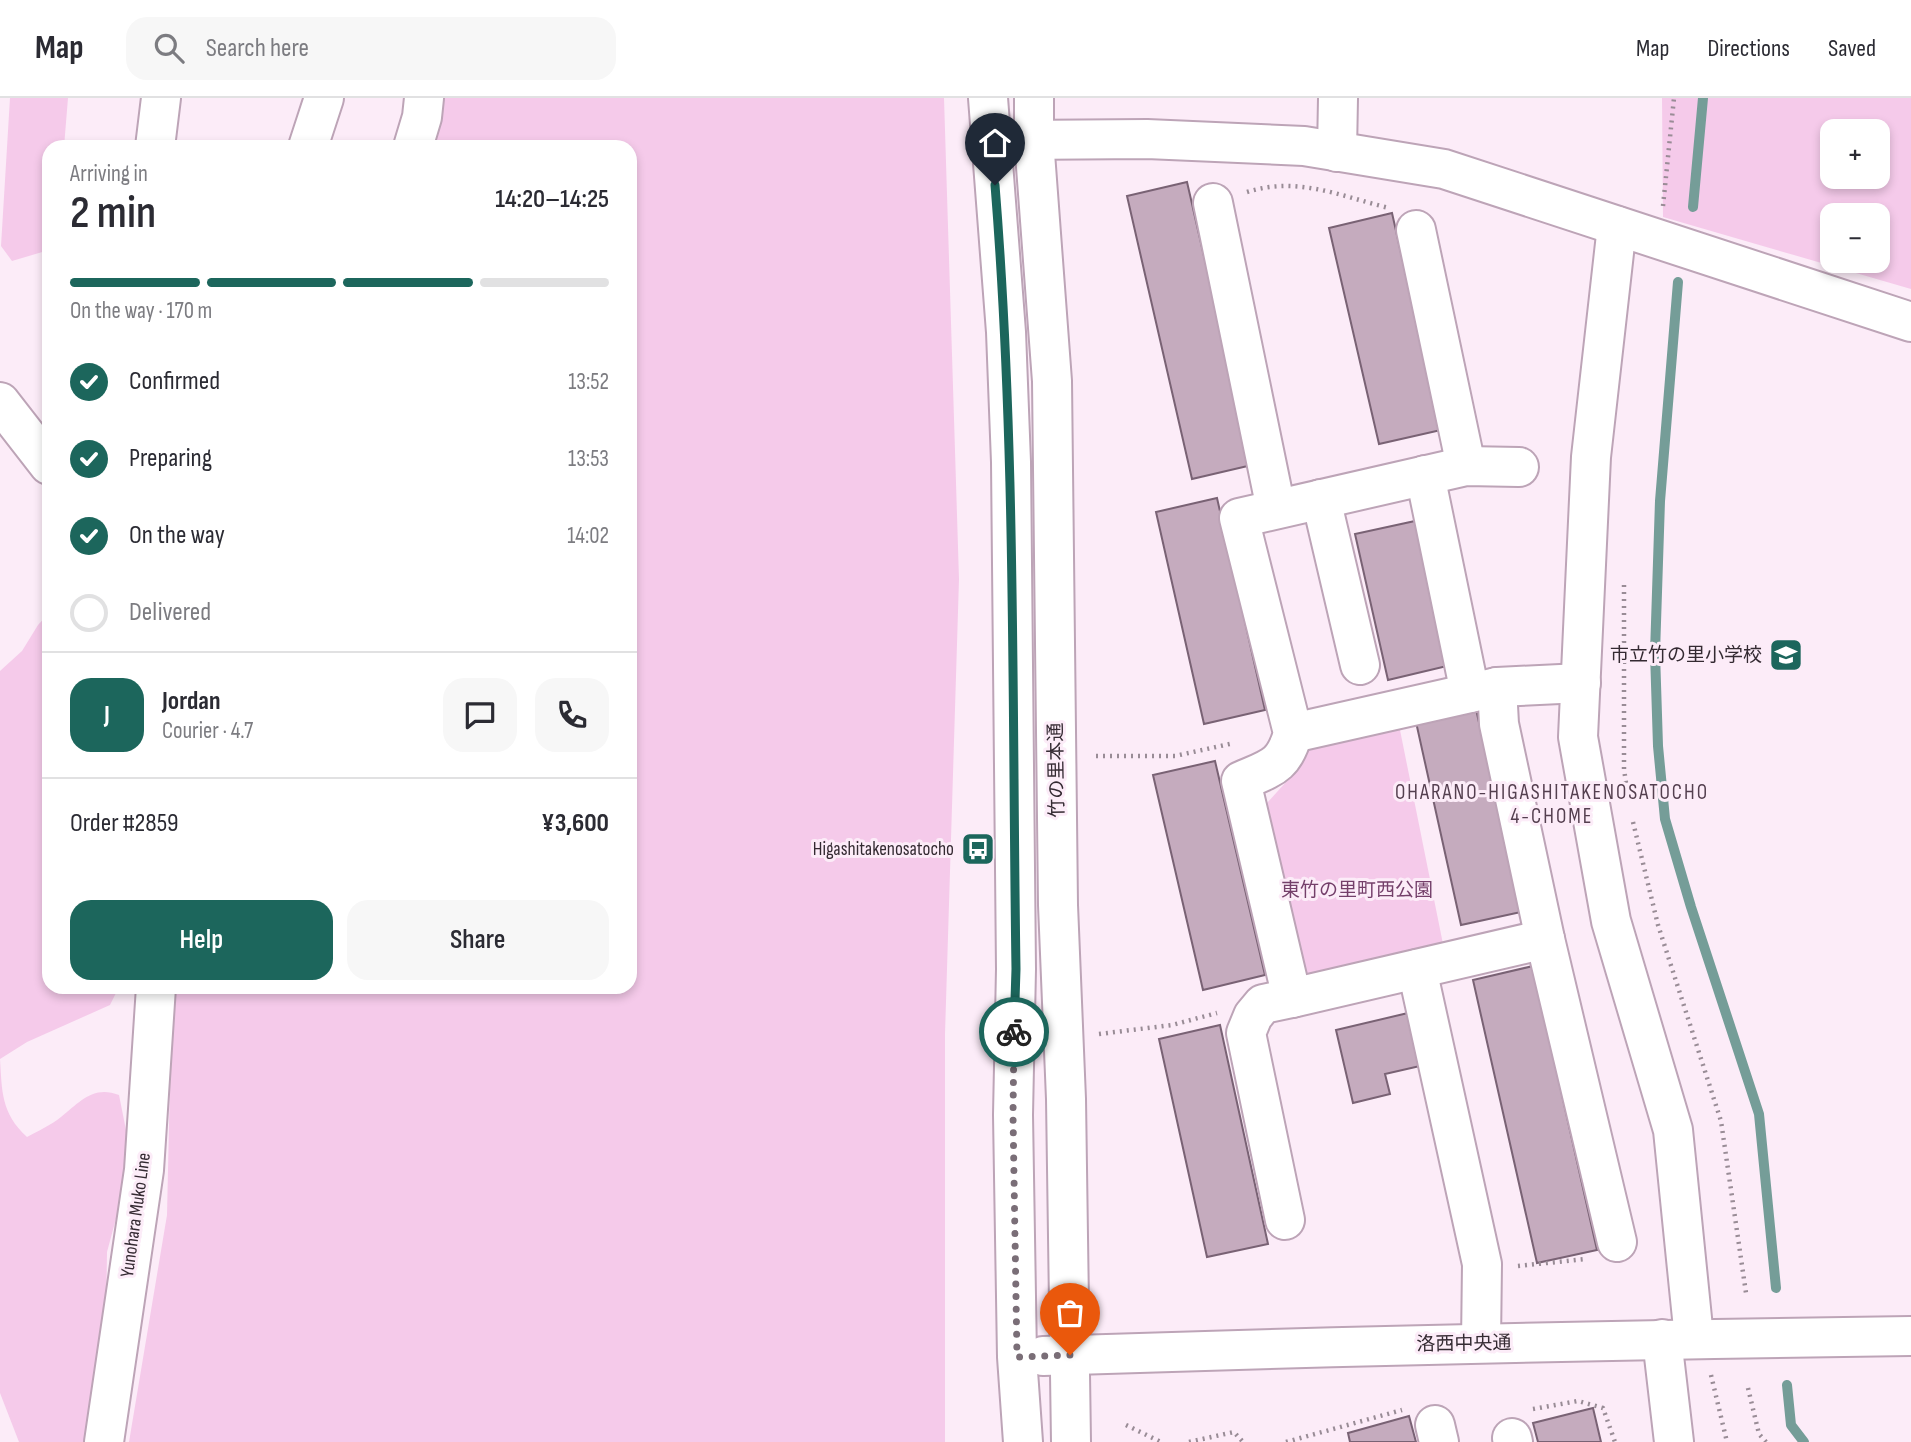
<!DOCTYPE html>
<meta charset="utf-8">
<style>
:root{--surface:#fff;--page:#f7f7f7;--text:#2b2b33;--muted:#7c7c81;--line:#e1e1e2;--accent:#1c665c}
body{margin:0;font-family:"Sofia Sans Condensed","Noto Sans JP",sans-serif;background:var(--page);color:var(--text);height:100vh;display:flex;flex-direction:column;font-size:26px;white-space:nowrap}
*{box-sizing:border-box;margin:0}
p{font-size:23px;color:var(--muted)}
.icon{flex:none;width:38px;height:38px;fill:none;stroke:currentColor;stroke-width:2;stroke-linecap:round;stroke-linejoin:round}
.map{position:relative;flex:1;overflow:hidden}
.side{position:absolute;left:42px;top:42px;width:595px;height:854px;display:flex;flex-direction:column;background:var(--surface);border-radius:21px;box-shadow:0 4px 10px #0003}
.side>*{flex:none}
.fabs{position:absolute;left:1820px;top:21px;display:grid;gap:14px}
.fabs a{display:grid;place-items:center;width:70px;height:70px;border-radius:14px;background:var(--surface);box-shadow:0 4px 10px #0003;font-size:35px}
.pin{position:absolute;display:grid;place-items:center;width:60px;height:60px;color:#fff;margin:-72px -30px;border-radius:50% 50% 50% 0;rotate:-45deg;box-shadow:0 0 7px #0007}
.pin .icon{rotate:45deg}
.courier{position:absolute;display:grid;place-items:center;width:70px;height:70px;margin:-35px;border:5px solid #1c665c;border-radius:50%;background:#fff;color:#222;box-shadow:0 2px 9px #0007}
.overview em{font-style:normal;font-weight:600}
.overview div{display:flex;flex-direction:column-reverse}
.overview{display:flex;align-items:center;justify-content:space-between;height:119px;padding:0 28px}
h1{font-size:46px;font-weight:600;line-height:52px}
.bar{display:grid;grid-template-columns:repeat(4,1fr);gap:10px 7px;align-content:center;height:84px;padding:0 28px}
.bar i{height:9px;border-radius:5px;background:var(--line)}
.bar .on{background:var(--accent)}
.bar p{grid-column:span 4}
.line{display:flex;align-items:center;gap:18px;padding:0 28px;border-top:2px solid var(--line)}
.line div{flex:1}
.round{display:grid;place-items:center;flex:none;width:74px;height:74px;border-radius:21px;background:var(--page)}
ol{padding:0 28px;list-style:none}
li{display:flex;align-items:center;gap:21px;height:77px}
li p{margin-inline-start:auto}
li .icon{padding:7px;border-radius:50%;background:var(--accent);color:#fff;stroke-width:4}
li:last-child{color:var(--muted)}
li i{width:38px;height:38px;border:4px solid var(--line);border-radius:50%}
.primary-button{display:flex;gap:14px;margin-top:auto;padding:14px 28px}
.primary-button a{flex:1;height:80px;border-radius:21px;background:var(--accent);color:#fff;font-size:28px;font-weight:600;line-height:80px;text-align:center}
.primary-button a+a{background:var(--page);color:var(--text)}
header{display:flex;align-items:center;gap:42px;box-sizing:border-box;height:98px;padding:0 35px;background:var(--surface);border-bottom:2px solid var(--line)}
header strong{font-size:33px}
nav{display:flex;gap:38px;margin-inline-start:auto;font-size:24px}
.search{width:490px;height:63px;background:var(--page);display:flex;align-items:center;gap:18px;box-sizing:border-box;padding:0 24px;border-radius:21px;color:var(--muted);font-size:26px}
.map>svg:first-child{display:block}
</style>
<header>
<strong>Map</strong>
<div class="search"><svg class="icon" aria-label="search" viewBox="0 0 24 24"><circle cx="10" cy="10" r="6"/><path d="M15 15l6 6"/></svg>Search here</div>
<nav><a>Map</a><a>Directions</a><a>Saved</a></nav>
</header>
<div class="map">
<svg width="1911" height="1344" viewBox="0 0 1911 1344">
<rect width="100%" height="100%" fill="#fcecf8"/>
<g fill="#f5caea" fill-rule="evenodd">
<polygon points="10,0 68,0 64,49 49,49 49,152 12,163 1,148"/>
<polygon points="437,0 944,0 959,481 945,936 945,1344 129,1344 167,1117 171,937 176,889 630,889 630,49 422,49"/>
<path d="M1662,0H1911V191L1663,119ZM1878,33V79H1832V33ZM1878,117V163H1832V117Z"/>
<path d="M49,515V889H119L110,907L27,944L0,961C2,993 1,1015 27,1039C38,1033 51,1027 61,1019C80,1004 93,987 119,997L130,1052L121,1102L107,1154L106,1225L89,1344H19L0,1295V573L22,553L38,527Z"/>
<polygon points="1398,622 1444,851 1300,884 1267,705 1295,674 1304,652"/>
</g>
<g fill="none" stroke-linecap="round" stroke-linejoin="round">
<g stroke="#759d98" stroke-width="10">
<polyline points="1693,109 1703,0"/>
<polyline points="1678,184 1660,403 1655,555 1658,648 1665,721 1691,809 1759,1016 1776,1190"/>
<polyline points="1787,1287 1791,1327 1804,1344"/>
</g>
</g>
<g fill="#c5abbe" stroke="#796274" stroke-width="2">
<polygon points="1187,84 1252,367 1192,381 1127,98"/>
<polygon points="1392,115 1441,332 1379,346 1329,130"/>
<polygon points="1217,400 1265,612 1204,626 1156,414"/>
<polygon points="1415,423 1447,568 1388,582 1355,436"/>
<polygon points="1474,602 1521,814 1461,827 1414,615"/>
<polygon points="1215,663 1265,877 1203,892 1153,677"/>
<polygon points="1533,868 1597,1152 1537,1165 1473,882"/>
<polygon points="1408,915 1420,968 1385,976 1390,996 1353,1005 1336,932"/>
<polygon points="1220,927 1268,1146 1207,1159 1159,941"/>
<polygon points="1593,1310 1601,1344 1538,1344 1533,1325"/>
<polygon points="1409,1318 1416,1344 1350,1344 1348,1335"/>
</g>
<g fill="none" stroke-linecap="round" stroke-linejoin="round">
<defs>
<g id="minor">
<polyline points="988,0 1006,234 1011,364 1016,871 1013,1017 1017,1259 1023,1344"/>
<polyline points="1034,0 1034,42 1052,283 1058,807 1066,1001 1071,1344"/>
<polyline points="1009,42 1147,41 1304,48 1444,71 1911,224"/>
<polyline points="155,49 161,0"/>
<polyline points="308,49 324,0"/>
<polyline points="413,49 422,19 424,0"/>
<polyline points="1337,54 1338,0"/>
<polyline points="1213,105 1276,411"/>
<polyline points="1617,128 1591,359 1578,639 1611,823 1673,1032 1694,1240"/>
<polyline points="1416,132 1466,368"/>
<path d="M1519,369L1466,368L1239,420L1293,635C1284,669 1270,670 1241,683L1292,900L1545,841"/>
<polyline points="1425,377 1470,595"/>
<polyline points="1321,401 1360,567"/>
<polyline points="1497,589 1499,626 1545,841 1617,1144"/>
<polyline points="1293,635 1497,589 1581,585"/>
<polyline points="1417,871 1482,1166 1481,1245"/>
<polyline points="1285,1122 1246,935 1253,918 1263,906 1292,900"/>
<polyline points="1662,1241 1674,1344"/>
<path d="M1043,1258C1333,1248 1622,1242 1911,1238"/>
<polyline points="1435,1327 1439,1344"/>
<polyline points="1512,1340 1513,1344"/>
</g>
<g id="major">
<polyline points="0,304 49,367"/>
<polyline points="104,1344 144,1072 156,889"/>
</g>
</defs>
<use href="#minor" stroke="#bda4b7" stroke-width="42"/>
<use href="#major" stroke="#bda4b7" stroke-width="42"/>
<g stroke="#998c96" stroke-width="4.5" stroke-dasharray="2 5" stroke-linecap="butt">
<path d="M1247,94C1298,78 1340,98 1389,110"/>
<polyline points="1663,108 1674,0"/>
<polyline points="1624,487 1624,671 1626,685"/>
<polyline points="1096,658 1175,658 1234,645"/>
<polyline points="1633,724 1658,827 1721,1023 1746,1195"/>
<polyline points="1099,936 1172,927 1217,915"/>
<polyline points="1518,1168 1586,1161"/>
<polyline points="1711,1277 1727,1344"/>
<polyline points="1748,1290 1759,1336 1766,1344"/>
<polyline points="1533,1311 1578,1303 1603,1310 1615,1344"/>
<polyline points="1126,1327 1161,1344"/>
<polyline points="1189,1344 1234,1334 1243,1344"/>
<polyline points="1286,1344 1402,1312"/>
</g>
<use href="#minor" stroke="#fff" stroke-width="38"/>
<use href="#major" stroke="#fff" stroke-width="38"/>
</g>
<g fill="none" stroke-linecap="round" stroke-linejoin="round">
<polyline stroke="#7a6e77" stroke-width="7" stroke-dasharray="0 12.6" points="1014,934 1013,1017 1017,1259 1070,1257"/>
<path stroke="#1c665c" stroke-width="9" d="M995,87C1016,348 1012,610 1016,871L1014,934"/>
</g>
<defs>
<symbol id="school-square" viewBox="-11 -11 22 22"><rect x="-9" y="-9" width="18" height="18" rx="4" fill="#1c665c" stroke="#fcecf8"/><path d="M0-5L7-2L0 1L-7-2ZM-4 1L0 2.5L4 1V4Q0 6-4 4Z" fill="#fff"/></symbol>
<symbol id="bus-square" viewBox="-11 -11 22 22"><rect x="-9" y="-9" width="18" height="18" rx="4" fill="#1c665c" stroke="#fcecf8"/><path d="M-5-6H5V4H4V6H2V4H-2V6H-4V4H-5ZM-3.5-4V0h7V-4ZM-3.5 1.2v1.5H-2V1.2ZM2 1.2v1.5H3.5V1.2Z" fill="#fff"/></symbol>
</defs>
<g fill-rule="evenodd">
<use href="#school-square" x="1767" y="538" width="38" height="38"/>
<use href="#bus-square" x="959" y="732" width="38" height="38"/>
</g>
<g text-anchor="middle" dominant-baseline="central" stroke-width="6" stroke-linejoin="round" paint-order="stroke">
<g font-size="19" fill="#342a32" stroke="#fcecf8" text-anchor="end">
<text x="1762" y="557">市立竹の里小学校</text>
<text x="954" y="751">Higashitakenosatocho</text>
</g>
<g font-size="19" fill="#342a32" stroke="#fcecf8">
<text transform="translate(1057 672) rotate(-91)">竹の里本通</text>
<text transform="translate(136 1117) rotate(-82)">Yunohara Muko Line</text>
<text transform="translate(1464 1246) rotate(-1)">洛西中央通</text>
</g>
<g font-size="19" fill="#743f6a" stroke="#fcecf8">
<text x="1357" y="792">東竹の里町西公園</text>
</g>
<g font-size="21" letter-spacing="2" fill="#543f4f" stroke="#fcecf8">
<text x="1552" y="694">OHARANO-HIGASHITAKENOSATOCHO<tspan x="1552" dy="24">4-CHOME</tspan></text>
</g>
</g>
</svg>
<div class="fabs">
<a>+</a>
<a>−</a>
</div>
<div class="pin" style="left:1070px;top:1257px;background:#ea580c"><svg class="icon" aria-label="bag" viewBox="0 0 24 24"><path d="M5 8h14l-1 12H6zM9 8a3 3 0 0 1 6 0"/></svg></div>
<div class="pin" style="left:995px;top:87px;background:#1f2937"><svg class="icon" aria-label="home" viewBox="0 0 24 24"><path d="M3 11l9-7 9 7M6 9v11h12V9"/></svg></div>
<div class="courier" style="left:1014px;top:934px"><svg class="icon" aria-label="bike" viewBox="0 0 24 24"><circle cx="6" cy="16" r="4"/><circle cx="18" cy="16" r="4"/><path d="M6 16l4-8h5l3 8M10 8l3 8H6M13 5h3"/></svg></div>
<section class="side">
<div class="overview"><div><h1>2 min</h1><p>Arriving in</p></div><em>14:20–14:25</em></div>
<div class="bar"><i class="on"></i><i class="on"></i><i class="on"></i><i></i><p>On the way · 170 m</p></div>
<ol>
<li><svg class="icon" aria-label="check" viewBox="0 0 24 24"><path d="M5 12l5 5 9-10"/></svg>Confirmed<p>13:52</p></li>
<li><svg class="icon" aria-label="check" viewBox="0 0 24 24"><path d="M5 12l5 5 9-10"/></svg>Preparing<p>13:53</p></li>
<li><svg class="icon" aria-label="check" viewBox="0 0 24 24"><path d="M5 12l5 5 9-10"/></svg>On the way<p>14:02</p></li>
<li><i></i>Delivered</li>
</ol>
<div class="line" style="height:126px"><b class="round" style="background:var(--accent);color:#fff">J</b><div><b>Jordan</b><p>Courier · 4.7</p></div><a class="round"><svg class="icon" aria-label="chat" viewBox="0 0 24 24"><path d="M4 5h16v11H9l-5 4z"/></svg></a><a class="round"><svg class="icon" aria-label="phone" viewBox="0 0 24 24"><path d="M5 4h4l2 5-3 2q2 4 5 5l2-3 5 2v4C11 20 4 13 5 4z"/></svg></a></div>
<div class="line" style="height:91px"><div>Order #2859</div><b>¥3,600</b></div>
<div class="primary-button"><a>Help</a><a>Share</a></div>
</section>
</div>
